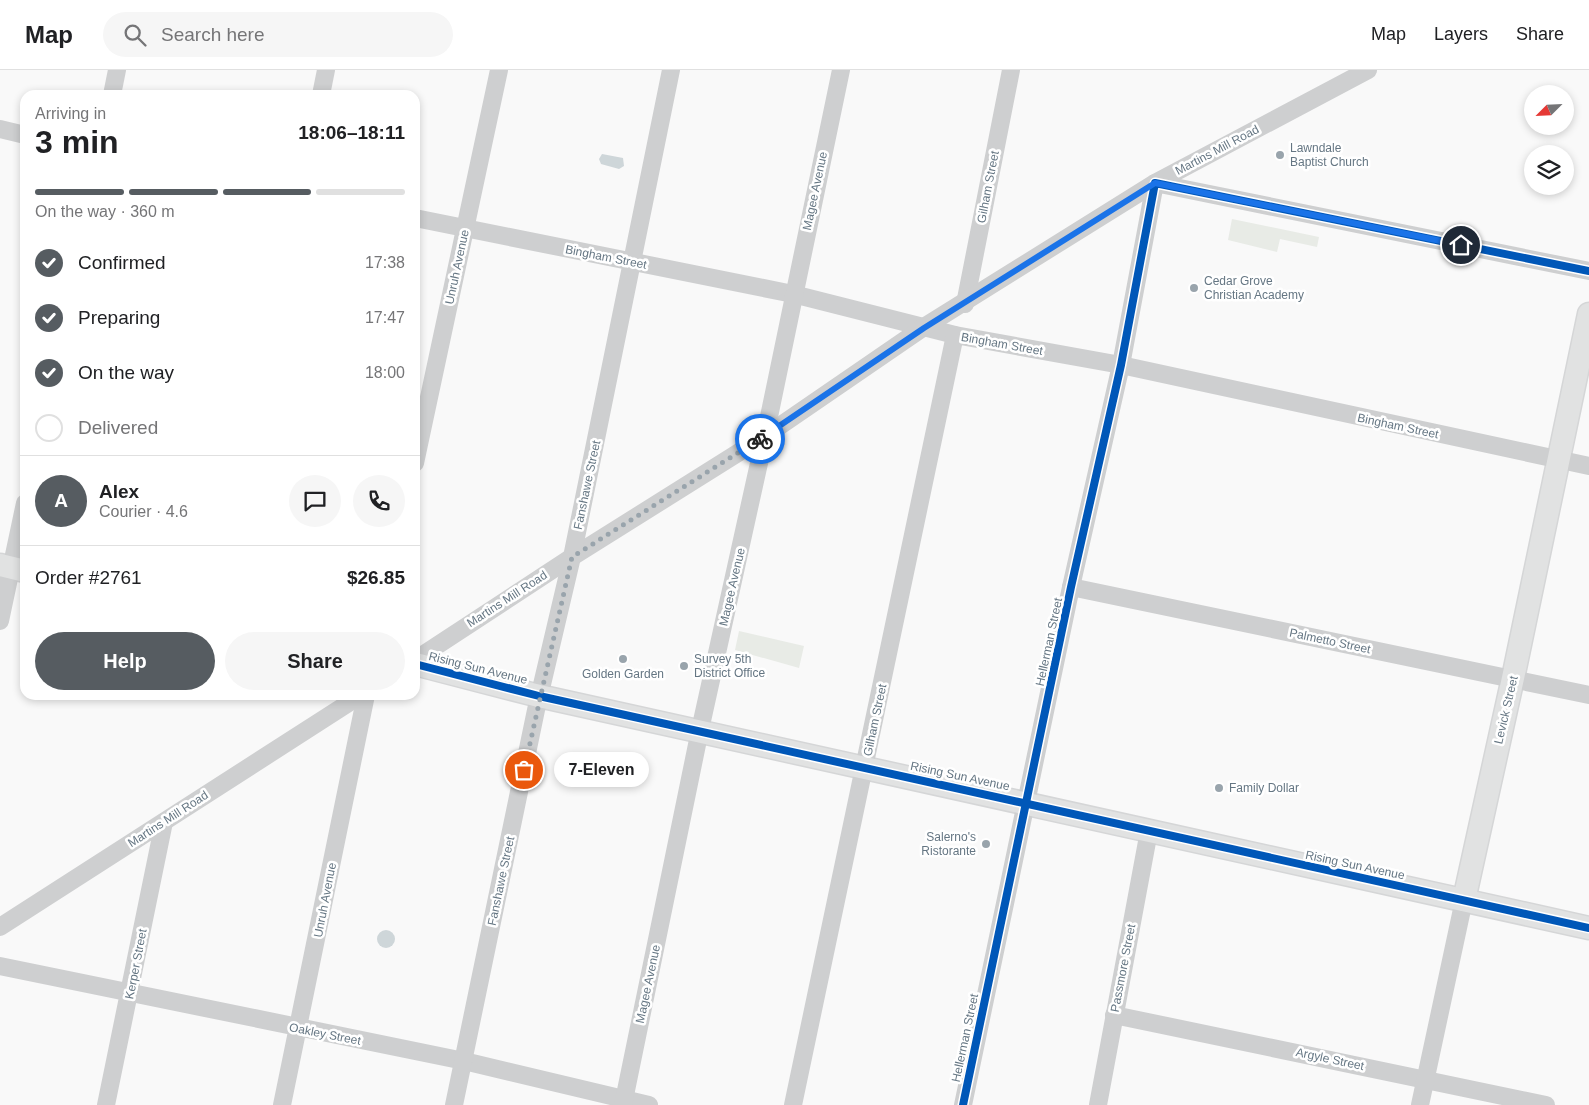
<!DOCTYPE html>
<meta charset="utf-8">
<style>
:root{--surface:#fff;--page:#f6f6f6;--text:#202124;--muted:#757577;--line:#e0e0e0;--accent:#565c61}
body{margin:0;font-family:Helvetica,sans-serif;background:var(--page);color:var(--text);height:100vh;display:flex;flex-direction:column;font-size:19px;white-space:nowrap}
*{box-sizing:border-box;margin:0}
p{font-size:16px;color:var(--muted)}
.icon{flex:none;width:28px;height:28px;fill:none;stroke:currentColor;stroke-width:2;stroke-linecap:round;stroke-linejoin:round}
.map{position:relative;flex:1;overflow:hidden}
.side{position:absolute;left:20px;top:20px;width:400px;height:610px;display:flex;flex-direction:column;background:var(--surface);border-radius:15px;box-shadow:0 2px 8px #0003}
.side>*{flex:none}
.needle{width:32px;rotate:246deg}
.fabs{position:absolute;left:1524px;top:15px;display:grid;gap:10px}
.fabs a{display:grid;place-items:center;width:50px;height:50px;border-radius:50%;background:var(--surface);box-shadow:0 2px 8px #0003;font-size:25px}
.pin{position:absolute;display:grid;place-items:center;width:42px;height:42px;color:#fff;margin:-21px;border:2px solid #fff;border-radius:50%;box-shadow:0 1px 5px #0007}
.courier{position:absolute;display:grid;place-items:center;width:50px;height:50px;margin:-25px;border:4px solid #1a73e8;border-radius:50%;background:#fff;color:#222;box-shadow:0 1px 6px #0007}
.bubble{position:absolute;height:35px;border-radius:18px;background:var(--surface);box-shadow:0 2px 8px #0003;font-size:16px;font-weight:600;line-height:35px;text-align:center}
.head em{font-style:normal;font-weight:600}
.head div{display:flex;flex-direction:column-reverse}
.head{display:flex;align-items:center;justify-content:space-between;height:85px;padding:0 15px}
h1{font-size:32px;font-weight:600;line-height:38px}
.bar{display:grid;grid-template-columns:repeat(4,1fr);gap:8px 5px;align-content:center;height:60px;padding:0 15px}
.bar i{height:6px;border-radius:4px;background:var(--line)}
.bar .current{background:var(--accent)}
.bar p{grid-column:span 4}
.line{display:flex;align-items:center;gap:12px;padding:0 15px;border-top:1px solid var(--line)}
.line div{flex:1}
.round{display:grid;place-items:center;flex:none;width:52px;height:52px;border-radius:26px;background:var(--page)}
ol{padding:0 15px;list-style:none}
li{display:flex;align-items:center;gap:15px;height:55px}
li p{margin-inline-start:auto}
li .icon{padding:5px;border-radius:50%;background:var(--accent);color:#fff;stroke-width:4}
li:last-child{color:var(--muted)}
li i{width:28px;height:28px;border:2px solid var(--line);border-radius:50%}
.button{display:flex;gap:10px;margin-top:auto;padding:10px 15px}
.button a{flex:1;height:58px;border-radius:30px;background:var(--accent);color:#fff;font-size:20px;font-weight:600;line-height:58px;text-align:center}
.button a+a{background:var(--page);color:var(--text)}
header{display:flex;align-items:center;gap:30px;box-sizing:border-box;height:70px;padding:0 25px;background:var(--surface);border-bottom:1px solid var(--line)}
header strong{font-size:24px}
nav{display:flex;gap:28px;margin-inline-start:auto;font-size:18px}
.search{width:350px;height:45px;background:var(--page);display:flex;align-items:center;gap:12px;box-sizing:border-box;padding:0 18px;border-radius:28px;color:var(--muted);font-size:19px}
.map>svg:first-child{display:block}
</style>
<header>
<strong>Map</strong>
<div class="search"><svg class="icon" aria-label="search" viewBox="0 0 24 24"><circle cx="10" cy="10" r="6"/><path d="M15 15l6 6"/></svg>Search here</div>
<nav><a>Map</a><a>Layers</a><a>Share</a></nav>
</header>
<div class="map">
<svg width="1589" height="1035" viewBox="0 0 1589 1035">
<rect width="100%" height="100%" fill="#f9f9f9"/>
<g fill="#e8ebe6">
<polygon points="1232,149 1319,167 1317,177 1280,169 1277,182 1228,170"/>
<polygon points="739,561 804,576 799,598 735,580"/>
</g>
<g fill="#ced6d9">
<polygon points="602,84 623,88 624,96 619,99 601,94 599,89"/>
<circle cx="386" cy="869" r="9"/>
</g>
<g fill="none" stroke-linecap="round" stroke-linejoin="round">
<defs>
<g id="major">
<polyline points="0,495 25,501"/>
<polyline points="415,594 539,626 1589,858"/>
<polyline points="1464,830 1513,608 1589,244"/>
</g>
</defs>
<use href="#major" stroke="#d5d6d7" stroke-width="25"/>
<g stroke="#cecfd0" stroke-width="18">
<polyline points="112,25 117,0"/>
<polyline points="321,25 326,0"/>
<polyline points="0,59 25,65"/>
<polyline points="415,148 793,224 955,265 1121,295 1589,396"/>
<polyline points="965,234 1011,0"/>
<polyline points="415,393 499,0"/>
<polyline points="1071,517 1589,625"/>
<polyline points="0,551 25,433"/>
<polyline points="415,590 572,487 765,366 924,257 1155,113 1368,0"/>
<polyline points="0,857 361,625"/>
<polyline points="0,896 464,991 649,1035"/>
<polyline points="1114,945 1546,1035"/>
<polyline points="106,1035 164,752"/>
<polyline points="282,1035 366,625"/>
<polyline points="454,1035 536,640 572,487 671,0"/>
<polyline points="623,1035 700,660 765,366 841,0"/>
<polyline points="793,1035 955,265"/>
<polyline points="963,1035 1071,517 1121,295 1155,113 1589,201"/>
<polyline points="1098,1035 1149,761"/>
<polyline points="1420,1035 1464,830"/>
</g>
<use href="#major" stroke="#e1e2e2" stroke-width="22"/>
<defs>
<g id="cycleway">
<polyline points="415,594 539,626 1589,858"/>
<polyline points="963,1035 1071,517 1121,295 1155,113 1589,201"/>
</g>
</defs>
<use href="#cycleway" stroke="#fff" stroke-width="11"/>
<use href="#cycleway" stroke="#0057b8" stroke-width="8"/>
</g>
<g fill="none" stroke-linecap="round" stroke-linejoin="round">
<polyline stroke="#99a4ac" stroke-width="5" stroke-dasharray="0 9" points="524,700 572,487 760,369"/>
<polyline stroke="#1a73e8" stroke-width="6" points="760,369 924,258 1155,113 1461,175"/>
</g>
<g fill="#99a4ac" stroke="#fff" stroke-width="2">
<circle cx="1280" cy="85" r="5"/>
<circle cx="1194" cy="218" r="5"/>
<circle cx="623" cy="589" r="5"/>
<circle cx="684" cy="596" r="5"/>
<circle cx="1219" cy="718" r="5"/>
<circle cx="986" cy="774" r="5"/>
</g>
<g text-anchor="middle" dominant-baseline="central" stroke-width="5" stroke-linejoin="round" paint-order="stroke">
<g font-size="12" fill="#657683" stroke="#fff" text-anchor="start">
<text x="1290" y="78">Lawndale<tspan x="1290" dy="14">Baptist Church</tspan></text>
<text x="1204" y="211">Cedar Grove<tspan x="1204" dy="14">Christian Academy</tspan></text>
<text x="694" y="589">Survey 5th<tspan x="694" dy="14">District Office</tspan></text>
<text x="623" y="604" text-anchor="middle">Golden Garden</text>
<text x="1229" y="718">Family Dollar</text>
<text x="976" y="767" text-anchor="end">Salerno's<tspan x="976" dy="14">Ristorante</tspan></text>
</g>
<g font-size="12" fill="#657683" stroke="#fff">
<text transform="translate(1217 80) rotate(-28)">Martins Mill Road</text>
<text transform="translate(988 117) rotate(-79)">Gilham Street</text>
<text transform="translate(815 121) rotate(-78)">Magee Avenue</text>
<text transform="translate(606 187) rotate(11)">Bingham Street</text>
<text transform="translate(457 197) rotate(-78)">Unruh Avenue</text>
<text transform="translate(1002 274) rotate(10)">Bingham Street</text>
<text transform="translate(1398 356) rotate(12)">Bingham Street</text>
<text transform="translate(587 415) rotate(-78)">Fanshawe Street</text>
<text transform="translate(732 517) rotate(-77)">Magee Avenue</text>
<text transform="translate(507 529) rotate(-33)">Martins Mill Road</text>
<text transform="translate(1330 571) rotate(12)">Palmetto Street</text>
<text transform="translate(1049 572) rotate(-78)">Hellerman Street</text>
<text transform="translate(478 598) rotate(14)">Rising Sun Avenue</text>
<text transform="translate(1506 640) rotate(-77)">Levick Street</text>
<text transform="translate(875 650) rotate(-78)">Gilham Street</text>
<text transform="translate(960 706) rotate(12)">Rising Sun Avenue</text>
<text transform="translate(168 749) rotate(-33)">Martins Mill Road</text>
<text transform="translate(1355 795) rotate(12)">Rising Sun Avenue</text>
<text transform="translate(501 811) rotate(-78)">Fanshawe Street</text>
<text transform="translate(325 830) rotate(-79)">Unruh Avenue</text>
<text transform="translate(136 894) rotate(-79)">Kerper Street</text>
<text transform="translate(1123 898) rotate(-79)">Passmore Street</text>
<text transform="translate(648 914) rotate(-78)">Magee Avenue</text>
<text transform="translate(325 964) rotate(11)">Oakley Street</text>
<text transform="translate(965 968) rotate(-78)">Hellerman Street</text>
<text transform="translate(1330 989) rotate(12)">Argyle Street</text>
</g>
</g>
</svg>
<div class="fabs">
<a><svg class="needle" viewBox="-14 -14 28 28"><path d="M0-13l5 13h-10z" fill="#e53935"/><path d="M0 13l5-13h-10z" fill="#757577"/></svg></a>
<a><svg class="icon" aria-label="layers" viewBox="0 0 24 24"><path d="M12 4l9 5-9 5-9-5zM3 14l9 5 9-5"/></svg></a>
</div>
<div class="pin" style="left:524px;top:700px;background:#ea580c"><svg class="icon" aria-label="bag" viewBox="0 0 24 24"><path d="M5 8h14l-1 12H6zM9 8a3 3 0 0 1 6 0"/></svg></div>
<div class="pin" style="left:1461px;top:175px;background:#1f2937"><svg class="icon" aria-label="home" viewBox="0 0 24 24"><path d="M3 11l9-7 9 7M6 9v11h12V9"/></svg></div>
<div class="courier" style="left:760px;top:369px"><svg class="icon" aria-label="bike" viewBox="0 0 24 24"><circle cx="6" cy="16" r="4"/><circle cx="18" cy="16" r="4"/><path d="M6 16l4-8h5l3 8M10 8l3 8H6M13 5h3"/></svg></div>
<div class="bubble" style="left:554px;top:682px;width:95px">7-Eleven</div>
<section class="side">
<div class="head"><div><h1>3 min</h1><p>Arriving in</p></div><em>18:06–18:11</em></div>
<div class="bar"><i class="current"></i><i class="current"></i><i class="current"></i><i></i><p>On the way · 360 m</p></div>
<ol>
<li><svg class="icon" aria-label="check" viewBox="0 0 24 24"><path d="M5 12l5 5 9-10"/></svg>Confirmed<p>17:38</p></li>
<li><svg class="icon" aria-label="check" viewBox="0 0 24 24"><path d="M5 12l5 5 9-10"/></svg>Preparing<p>17:47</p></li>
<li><svg class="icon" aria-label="check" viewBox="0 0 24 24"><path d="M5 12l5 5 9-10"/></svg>On the way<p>18:00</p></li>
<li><i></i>Delivered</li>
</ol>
<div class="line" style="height:90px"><b class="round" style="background:var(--accent);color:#fff">A</b><div><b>Alex</b><p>Courier · 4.6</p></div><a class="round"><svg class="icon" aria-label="chat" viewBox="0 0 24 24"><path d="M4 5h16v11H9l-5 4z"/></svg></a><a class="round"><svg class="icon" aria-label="phone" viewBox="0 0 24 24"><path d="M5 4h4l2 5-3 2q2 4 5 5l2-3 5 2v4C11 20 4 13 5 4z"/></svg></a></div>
<div class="line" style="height:65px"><div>Order #2761</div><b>$26.85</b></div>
<div class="button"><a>Help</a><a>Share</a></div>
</section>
</div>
